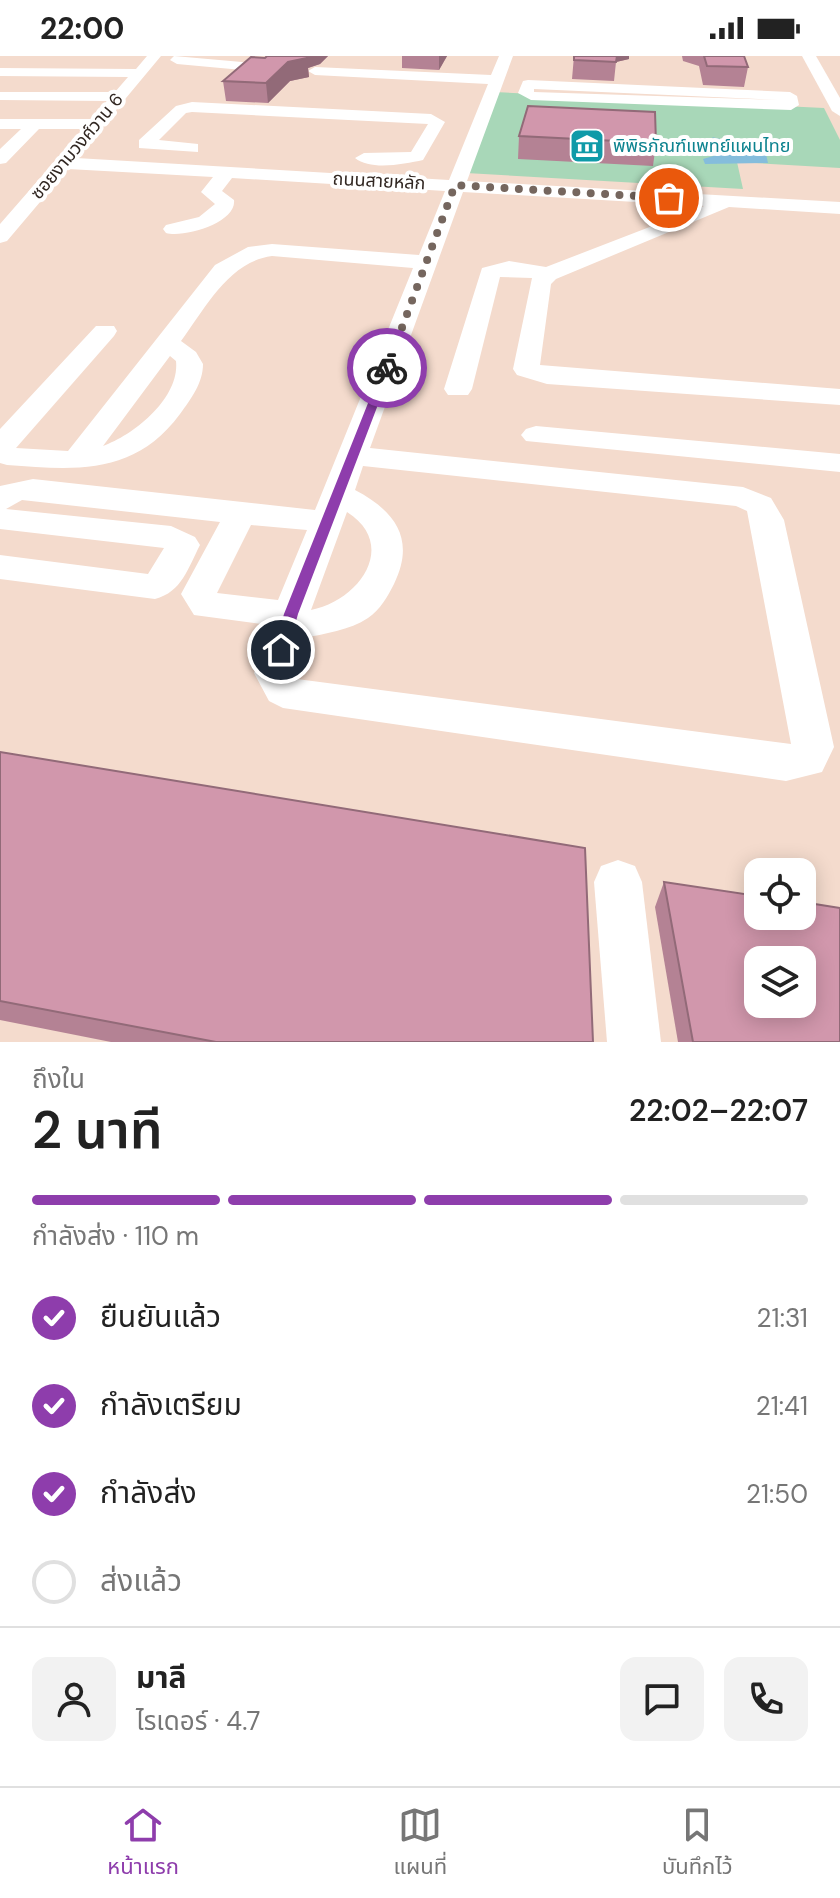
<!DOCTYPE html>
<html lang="th">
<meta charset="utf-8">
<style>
:root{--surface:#fff;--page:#f2f2f2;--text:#222;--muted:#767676;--line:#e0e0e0;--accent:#8e3dac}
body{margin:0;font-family:"DM Sans","Noto Sans Thai",sans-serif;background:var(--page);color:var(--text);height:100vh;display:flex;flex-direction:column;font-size:30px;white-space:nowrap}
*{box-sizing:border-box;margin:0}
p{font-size:26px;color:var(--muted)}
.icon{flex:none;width:44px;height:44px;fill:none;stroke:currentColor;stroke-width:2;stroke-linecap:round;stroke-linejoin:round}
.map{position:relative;height:986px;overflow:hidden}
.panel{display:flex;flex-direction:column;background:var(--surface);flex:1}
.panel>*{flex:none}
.buttons{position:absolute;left:744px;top:802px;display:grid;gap:16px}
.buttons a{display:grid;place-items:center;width:72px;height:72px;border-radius:16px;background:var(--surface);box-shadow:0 4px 20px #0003;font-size:40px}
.pin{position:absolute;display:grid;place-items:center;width:68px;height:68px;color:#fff;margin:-34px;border:4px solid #fff;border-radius:50%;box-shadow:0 2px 8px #0007}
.courier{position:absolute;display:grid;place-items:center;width:80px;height:80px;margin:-40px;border:6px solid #8e3dac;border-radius:50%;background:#fff;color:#222;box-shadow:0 2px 10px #0007}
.summary em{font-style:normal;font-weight:600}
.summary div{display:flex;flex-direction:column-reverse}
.summary{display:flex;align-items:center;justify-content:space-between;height:136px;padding:0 32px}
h1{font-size:52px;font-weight:600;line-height:60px}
.bar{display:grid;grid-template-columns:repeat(4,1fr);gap:12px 8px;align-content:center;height:96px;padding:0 32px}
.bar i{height:10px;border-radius:6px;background:var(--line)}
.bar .current{background:var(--accent)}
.bar p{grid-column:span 4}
.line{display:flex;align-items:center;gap:20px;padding:0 32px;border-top:2px solid var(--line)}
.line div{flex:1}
.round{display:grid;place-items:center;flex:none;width:84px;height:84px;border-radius:16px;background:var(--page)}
ol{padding:0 32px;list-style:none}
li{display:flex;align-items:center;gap:24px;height:88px}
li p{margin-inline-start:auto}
li .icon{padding:8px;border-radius:50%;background:var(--accent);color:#fff;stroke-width:4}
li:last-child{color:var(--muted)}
li i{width:44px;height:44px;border:4px solid var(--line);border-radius:50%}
.status{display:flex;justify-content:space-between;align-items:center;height:56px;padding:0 40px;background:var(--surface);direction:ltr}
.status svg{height:22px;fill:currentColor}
.menu{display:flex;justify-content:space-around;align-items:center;height:112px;border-top:2px solid var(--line);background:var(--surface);font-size:22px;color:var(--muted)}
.menu a{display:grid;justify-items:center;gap:4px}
.menu .current{color:var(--accent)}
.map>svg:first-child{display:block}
</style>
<div class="status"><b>22:00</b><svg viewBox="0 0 49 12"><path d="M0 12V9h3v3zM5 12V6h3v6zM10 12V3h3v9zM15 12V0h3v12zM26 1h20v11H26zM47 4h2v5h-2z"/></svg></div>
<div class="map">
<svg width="840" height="986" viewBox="0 0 840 986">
<rect width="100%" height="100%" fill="#f4dbcd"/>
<polygon fill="#a8d7b8" points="495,36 824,52 840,84 840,112 737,106 743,133 466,117"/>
<polygon fill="#85bddc" points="712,81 765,94 768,107 705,108 703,103 727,96"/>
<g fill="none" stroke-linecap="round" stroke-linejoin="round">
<g fill="#fff" fill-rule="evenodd">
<path d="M147,0H161L76,102L449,124L488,28L315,19L308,15L315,11L491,19L499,0H513L467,125L840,146V158L729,151L556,223L551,228L540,309L840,333V349L547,328L517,319L513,313L532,222L500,221L472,333L468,339H448L444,333L482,212L509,205L546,211L704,150L463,136L370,392L743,431L771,442L784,464L834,691L822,716L786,725L283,652L269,645L254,617L269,569L194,559L181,538L220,466L22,444L6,453L171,470L195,481L200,489C188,512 182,536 155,543L0,523V499L148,518L164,492L0,473V430L33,423L315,454L413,212L272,200C228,206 205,253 181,285L196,296L203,308C203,327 191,343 180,358C134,420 76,414 7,409L0,407V373L96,270H114L117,275L114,280L16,392L68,395L215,209L248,191L272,188L419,199L445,135L232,122L222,135L234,144C237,167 184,182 166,177L163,173L166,169L199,161L215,148L201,136L213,121L68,113L7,185L0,187V168L83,73H39L6,107L0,108V93L21,73H0V63H92L107,45L0,44V36H115L128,21L0,20V12L136,13ZM170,300L176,305C180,342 134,379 103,390ZM363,410L736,450L747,455L791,688L297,623L294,617L303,582C324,578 350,574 368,562C380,554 388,540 394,528C416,483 395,455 355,434ZM347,456C399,489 359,545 311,554ZM251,469L307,474L278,544L217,537Z"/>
<polygon points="174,0 265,8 272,12 265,16 177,8 170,4"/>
<polygon points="802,0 816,0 840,42 840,60 832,55"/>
<path d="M528,24L790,36L797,40L799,49L791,54L531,44L518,37L523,25ZM534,33L779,44L534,36Z"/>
<path d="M192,46L431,58L445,66L423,104C404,108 371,115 355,102L364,97L411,96L428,68L192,56L186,57L159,84L198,88V96L139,92V84L176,50Z"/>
<polygon points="536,370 840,398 840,416 526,385 521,379 526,373"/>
<polygon points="618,804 635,810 642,826 661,986 607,986 594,826 601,810"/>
</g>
</g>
<g fill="#b48294">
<polygon points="267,0 328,0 320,8 308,12 309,21 290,25 268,47 226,45 223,25"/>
<polygon points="402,0 447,0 439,14 402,12"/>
<polygon points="574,0 629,0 629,3 616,6 614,25 572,23"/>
<polygon points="682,0 744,0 748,11 744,31 703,29 699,10 683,5"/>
<polygon points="519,80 656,87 653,110 518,103"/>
<polygon points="0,696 593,986 111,986 0,964"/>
<polygon points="664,826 840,986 678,986 655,851"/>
</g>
<g fill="#926a78">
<polygon points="306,0 328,0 320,8 308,12 309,21 290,25 268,47 266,27 288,6"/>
<polygon points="439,0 447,0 439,14"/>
<polygon points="616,0 629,0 629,3 616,6"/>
</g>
<g fill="#d197ac" stroke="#926a78" stroke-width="2" fill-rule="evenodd">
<polygon points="267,0 307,0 307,2 288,6 266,27 223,25 251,1 265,2"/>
<polygon points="574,0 617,0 616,6 574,4"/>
<polygon points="704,0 744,0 748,11 707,10"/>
<polygon points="528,50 655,56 656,87 519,80"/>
<polygon points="0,696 585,792 593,986 216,986 0,945"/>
<path d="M664,826L758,840V860H802V846L840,852V986H693ZM758,904H802V948H758Z"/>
</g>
<polygon fill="#8e3dac" points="387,308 392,312 298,558 288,594 281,600 275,598 273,594 284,558 382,312"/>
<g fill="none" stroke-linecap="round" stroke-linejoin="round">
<polyline stroke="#75665e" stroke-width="8" stroke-dasharray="0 14.4" points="387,312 455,129 669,142"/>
</g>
<defs>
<symbol id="museum-square" viewBox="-11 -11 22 22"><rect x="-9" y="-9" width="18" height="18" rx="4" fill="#0f9aa8" stroke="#fff"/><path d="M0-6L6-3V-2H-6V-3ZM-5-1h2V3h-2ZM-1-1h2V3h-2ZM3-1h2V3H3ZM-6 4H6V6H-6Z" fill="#fff"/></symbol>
</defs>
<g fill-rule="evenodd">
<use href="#museum-square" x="567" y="70" width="40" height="40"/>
</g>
<g text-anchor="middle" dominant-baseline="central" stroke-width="8" stroke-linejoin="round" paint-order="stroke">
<g font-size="18" fill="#312722" stroke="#fff">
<text transform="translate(77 90) rotate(-50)">ซอยงามวงศ์วาน 6</text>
<text transform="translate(379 125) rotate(3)">ถนนสายหลัก</text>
</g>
<g font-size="18" fill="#0d838f" stroke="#fff" text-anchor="start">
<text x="613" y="90">พิพิธภัณฑ์แพทย์แผนไทย</text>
</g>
</g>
</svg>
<div class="buttons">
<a><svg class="icon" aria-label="locate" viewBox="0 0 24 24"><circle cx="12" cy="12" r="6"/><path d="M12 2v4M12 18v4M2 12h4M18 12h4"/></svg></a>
<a><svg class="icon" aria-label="layers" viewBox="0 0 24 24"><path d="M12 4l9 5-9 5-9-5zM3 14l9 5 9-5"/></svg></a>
</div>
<div class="pin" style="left:669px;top:142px;background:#ea580c"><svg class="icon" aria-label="bag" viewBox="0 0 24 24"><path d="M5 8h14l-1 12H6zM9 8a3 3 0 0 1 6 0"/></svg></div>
<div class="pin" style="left:281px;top:594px;background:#1f2937"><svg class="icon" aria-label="home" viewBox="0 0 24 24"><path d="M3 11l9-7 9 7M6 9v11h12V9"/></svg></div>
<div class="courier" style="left:387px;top:312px"><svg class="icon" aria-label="bike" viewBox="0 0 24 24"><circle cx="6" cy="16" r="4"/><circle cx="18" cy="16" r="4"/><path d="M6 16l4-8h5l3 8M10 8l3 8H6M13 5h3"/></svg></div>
</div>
<section class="panel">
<div class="summary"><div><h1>2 นาที</h1><p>ถึงใน</p></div><em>22:02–22:07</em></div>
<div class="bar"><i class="current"></i><i class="current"></i><i class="current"></i><i></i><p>กำลังส่ง · 110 m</p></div>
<ol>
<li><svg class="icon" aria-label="check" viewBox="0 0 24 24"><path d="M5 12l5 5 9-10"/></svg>ยืนยันแล้ว<p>21:31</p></li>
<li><svg class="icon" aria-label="check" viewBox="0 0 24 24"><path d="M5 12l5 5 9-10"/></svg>กำลังเตรียม<p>21:41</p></li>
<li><svg class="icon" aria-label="check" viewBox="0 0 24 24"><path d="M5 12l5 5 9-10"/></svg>กำลังส่ง<p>21:50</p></li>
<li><i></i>ส่งแล้ว</li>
</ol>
<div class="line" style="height:144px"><a class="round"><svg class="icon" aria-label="person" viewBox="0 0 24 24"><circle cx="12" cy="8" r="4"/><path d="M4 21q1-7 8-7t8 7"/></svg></a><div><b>มาลี</b><p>ไรเดอร์ · 4.7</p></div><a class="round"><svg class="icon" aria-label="chat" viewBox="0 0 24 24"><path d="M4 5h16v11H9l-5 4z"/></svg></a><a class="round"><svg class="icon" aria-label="phone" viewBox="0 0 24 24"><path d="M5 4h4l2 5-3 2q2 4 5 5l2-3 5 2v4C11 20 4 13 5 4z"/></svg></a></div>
</section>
<nav class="menu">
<a class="current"><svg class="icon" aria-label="home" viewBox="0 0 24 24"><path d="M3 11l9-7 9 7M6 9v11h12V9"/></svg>หน้าแรก</a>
<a><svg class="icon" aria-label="map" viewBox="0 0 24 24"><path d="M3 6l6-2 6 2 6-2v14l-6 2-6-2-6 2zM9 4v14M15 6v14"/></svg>แผนที่</a>
<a><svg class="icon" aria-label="saved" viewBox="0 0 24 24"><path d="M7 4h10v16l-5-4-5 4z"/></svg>บันทึกไว้</a>
</nav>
